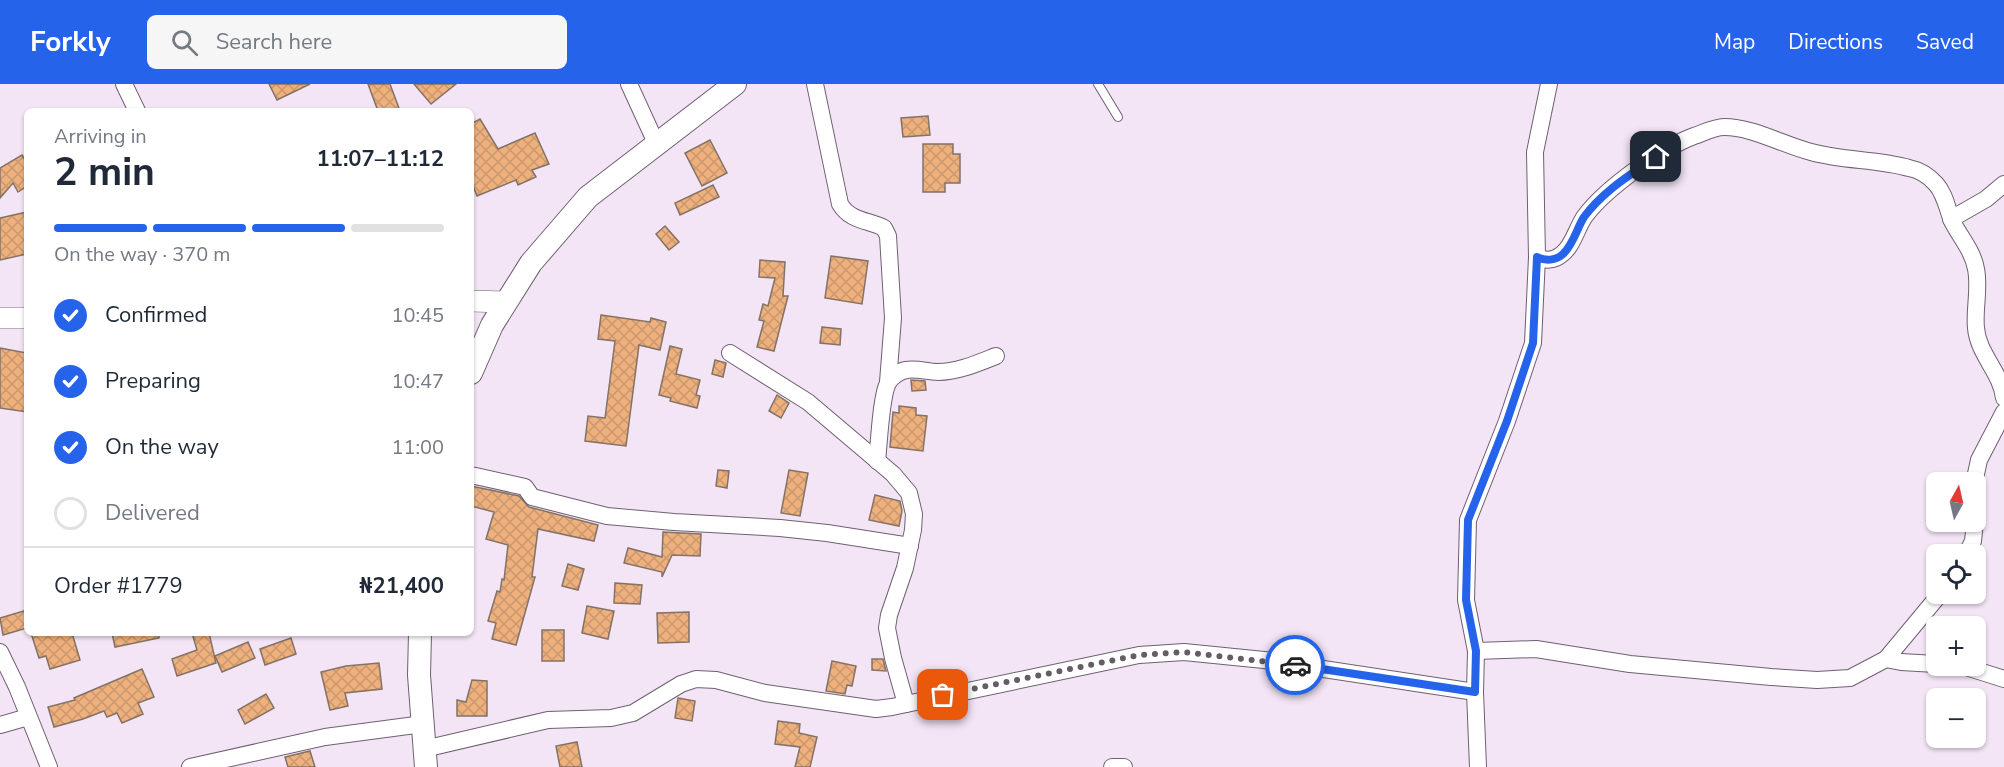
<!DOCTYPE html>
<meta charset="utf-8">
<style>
:root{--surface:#fff;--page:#f6f6f7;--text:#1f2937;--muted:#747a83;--line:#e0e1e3;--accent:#2563eb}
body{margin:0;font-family:"Nunito Sans",sans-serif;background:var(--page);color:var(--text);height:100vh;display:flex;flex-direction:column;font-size:22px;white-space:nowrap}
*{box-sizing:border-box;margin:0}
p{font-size:20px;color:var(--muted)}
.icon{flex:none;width:33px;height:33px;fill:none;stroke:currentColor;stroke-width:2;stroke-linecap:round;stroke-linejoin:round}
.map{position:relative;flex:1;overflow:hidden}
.details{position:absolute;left:24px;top:24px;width:450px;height:528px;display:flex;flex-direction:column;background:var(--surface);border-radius:9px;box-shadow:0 2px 4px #0004}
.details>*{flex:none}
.needle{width:39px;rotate:8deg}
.tools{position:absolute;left:1926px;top:388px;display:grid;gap:12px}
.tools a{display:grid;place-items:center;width:60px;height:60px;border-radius:9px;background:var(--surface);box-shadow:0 2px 4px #0004;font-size:30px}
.pin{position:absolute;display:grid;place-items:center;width:51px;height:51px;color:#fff;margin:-26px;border-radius:12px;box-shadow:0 3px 9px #0006}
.courier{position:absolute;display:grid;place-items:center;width:60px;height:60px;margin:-30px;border:4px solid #2563eb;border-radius:50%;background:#fff;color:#222;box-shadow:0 2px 8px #0007}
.headline em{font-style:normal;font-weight:700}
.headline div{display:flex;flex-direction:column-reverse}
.headline{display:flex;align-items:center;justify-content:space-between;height:102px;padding:0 30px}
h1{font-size:39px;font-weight:700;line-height:45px}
.bar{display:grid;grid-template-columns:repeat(4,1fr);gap:9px 6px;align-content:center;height:72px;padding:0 30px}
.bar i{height:8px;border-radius:4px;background:var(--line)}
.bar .selected{background:var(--accent)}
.bar p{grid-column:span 4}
.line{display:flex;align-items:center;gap:15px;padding:0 30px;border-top:2px solid var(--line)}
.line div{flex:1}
ol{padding:0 30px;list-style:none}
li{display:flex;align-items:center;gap:18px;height:66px}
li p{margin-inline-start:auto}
li .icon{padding:6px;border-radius:50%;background:var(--accent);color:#fff;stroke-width:4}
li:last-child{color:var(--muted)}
li i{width:33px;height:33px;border:3px solid var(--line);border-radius:50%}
header{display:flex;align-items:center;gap:36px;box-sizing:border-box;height:84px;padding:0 30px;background:var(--accent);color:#fff}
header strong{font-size:28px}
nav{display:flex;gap:33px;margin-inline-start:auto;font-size:21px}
.search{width:420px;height:54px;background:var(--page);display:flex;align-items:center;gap:15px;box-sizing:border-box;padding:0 21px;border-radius:9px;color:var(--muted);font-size:22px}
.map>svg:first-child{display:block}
</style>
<header>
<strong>Forkly</strong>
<div class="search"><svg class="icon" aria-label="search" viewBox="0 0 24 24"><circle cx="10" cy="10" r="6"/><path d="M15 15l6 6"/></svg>Search here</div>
<nav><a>Map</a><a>Directions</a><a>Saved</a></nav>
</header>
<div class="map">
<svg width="2004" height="683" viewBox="0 0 2004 683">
<defs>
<pattern id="building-cross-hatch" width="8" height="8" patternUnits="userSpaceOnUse" patternTransform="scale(1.5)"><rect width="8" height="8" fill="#eeb17e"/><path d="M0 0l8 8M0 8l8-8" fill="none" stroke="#cb976c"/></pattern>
</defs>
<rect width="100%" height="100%" fill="#f4e5f6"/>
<g fill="url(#building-cross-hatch)" stroke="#837265" stroke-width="1.5">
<polygon points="269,0 310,0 277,16"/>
<polygon points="368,0 390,0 400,27 378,27"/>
<polygon points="414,0 456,0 431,20"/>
<polygon points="928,32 930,51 903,53 901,34"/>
<polygon points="480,35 498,65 535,49 549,80 532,86 536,93 518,101 516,96 477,112 471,97 471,40"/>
<polygon points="710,56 727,89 702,102 685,69"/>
<polygon points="923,60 953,60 953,70 960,70 960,99 945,99 945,108 923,108"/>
<polygon points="22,71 27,79 27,102 18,108 13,99 0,114 0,84"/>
<polygon points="713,101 719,113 680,131 675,119"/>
<polygon points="27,128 27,170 0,176 0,134"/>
<polygon points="665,142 679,158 669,166 656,150"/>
<polygon points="831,172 868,177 862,220 825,214"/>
<polygon points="760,176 785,178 783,212 788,212 774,267 757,263 764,237 759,236 763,220 768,222 775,194 759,193"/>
<polygon points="601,231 650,238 651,234 666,238 660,266 639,261 626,362 585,357 588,332 605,334 615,257 598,255"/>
<polygon points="822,243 841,245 840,261 820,259"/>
<polygon points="670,262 682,265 676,290 700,296 696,311 700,312 697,324 670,317 671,314 659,311"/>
<polygon points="0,264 27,269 27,328 0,324"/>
<polygon points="715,276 726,279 723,293 712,290"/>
<polygon points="911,296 925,297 926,306 912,307"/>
<polygon points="777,311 789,319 781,334 769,327"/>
<polygon points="899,322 916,324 916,331 927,332 923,367 890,363 893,328 899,329"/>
<polygon points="718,386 729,387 727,404 716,402"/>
<polygon points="789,386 808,389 800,432 781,429"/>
<polygon points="471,402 519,412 529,423 598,441 594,457 538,445 532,493 535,493 516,561 492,555 496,539 488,537 497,507 500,508 502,495 504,496 508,461 486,455 494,428 471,422"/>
<polygon points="875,411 900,417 902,427 899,442 869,436"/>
<polygon points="663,448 701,450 700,472 672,471 662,493 662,488 624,479 628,464 662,473"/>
<polygon points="568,480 584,485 578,506 562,502"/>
<polygon points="615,499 642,501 640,520 614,519"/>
<polygon points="587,522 614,527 608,555 582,549"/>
<polygon points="27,526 27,544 3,551 0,534"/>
<polygon points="689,528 689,558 658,559 657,529"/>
<rect x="542" y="546" width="22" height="31"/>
<polygon points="31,549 72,549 80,576 50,585 46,572 39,574"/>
<polygon points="112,549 159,549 159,554 115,563"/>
<polygon points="192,549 209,549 216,579 177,592 172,575 197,566"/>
<polygon points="291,554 296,570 265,581 260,565"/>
<polygon points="248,558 255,574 222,588 215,572"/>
<polygon points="872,575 883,575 886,587 872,586"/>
<polygon points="832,577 856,582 852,602 847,601 845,610 826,607"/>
<polygon points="379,579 382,605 345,609 348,622 330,626 321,588 346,582"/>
<polygon points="142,585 154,613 138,619 143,630 122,639 117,629 107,633 104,627 83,635 54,643 48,623 75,616 74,614"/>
<polygon points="472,596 487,597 487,632 457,632 457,616 466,618"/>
<polygon points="266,610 274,624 245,640 238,626"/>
<polygon points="678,614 695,617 692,637 675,634"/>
<polygon points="778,637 800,640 799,649 817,653 810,683 795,683 800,663 775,660"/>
<polygon points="577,658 582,683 560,683 556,662"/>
<polygon points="310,667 315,683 288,683 285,673"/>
</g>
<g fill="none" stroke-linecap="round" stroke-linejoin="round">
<defs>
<polyline id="service" points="1098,0 1118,33"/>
<g id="minor">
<polyline points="124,0 137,27"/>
<polyline points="629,0 656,59"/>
<path d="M815,0L840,120C850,137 868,136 884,144L888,152L893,234L888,298"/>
<polyline points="1951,135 1986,115 2004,100"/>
<path d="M1537,173C1545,177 1554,177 1562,170C1573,162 1577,143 1585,132C1606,104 1662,64 1694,52C1703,49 1715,43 1724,43C1753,43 1783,61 1811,68C1843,77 1877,75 1909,84C1919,86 1929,92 1936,100C1945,110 1947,124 1952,137C1960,153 1973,167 1976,185C1980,205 1974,225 1976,244C1978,270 2001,288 2004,314"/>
<polyline points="730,269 808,318 893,390 909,409 914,430 913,446 905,484 889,531 887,544 893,574 906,620"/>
<path d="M877,377C879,360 881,312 888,299C891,293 900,287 906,286C917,284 927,288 938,288C958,288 978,279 996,272"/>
<polyline points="471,391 525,403 532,413 607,432 674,438 780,444 827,449 910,462"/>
<polyline points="1974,399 1979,376 2004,328"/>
<polyline points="1976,412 1976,435"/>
<polyline points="1966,471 1973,457 1975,438"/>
<polyline points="1476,567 1536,565 1630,580 1771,593 1817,596 1850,594 1886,575 1940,510"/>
<polyline points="0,568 17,603 49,683"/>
<polyline points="1886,575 1901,578 1936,580"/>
<polyline points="1963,582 2004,595"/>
<polyline points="0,641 28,633"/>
<polyline points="424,665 548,636 611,634 633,629 681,600 696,595 716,596 765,609 876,625 892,623 1139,571 1184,568 1264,576 1475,608"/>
<polyline points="190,683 325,653 423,640"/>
<polyline points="1112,683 1124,683"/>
<polyline points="1478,683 1475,608 1476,567 1466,516 1468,436 1507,337 1533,259 1537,173 1535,68 1549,0"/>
</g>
<g id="tertiary">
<polyline points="471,217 506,218"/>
<polyline points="0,234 27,234"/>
</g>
<g id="secondary">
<polyline points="471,289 492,241 531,179 588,113 735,0"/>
<polyline points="420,549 419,591 426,683"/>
</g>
</defs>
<use href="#service" stroke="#6e6070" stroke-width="10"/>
<use href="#minor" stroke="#6e6070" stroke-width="18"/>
<use href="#tertiary" stroke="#6e6070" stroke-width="22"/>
<use href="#secondary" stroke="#6e6070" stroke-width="24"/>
<use href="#service" stroke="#fff" stroke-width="8"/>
<use href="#minor" stroke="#fff" stroke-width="16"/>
<use href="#tertiary" stroke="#fff" stroke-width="21"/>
<use href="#secondary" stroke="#fff" stroke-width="22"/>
</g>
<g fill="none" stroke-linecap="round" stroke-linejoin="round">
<polyline stroke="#655c66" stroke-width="6" stroke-dasharray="0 10.8" points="943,611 1139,571 1184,568 1295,581"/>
<path stroke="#2563eb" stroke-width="8" d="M1295,581L1475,608L1476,567L1466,516L1468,436L1507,337L1533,259L1537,173C1545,177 1556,177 1563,170C1573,161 1577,144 1584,133C1603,107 1630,91 1656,73"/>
</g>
</svg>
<div class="tools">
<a><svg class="needle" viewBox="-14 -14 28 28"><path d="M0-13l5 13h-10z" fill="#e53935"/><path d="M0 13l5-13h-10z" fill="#747a83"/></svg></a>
<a><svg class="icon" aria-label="locate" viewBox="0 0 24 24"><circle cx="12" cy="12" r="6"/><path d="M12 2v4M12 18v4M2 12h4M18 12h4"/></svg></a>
<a>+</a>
<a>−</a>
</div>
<div class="pin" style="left:943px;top:611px;background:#ea580c"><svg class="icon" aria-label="bag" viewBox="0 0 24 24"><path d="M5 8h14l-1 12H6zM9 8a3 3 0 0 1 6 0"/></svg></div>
<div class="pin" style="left:1656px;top:73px;background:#1f2937"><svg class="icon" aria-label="home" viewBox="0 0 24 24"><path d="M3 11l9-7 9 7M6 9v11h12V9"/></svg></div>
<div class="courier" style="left:1295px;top:581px"><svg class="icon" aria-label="car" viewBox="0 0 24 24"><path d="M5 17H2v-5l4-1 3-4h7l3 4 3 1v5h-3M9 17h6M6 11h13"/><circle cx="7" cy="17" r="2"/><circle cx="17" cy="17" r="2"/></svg></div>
<section class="details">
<div class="headline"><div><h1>2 min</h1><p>Arriving in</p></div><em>11:07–11:12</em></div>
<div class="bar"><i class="selected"></i><i class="selected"></i><i class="selected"></i><i></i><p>On the way · 370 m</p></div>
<ol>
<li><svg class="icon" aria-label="check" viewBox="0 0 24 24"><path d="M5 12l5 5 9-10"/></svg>Confirmed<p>10:45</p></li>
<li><svg class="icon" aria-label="check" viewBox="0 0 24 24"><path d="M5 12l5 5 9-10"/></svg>Preparing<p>10:47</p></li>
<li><svg class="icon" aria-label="check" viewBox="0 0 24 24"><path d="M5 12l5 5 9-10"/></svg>On the way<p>11:00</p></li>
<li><i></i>Delivered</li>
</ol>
<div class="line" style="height:78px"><div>Order #1779</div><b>₦21,400</b></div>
</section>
</div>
